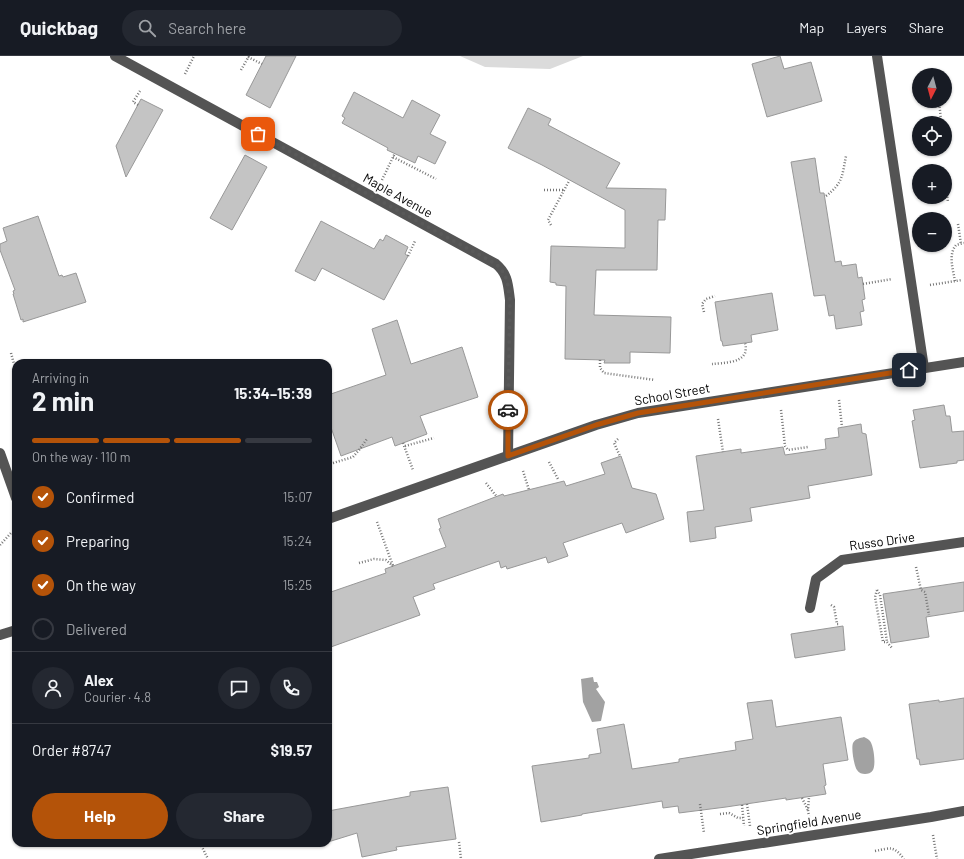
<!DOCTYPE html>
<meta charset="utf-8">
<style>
:root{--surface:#171b24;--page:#242831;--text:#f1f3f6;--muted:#9ea1a6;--line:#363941;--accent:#b45309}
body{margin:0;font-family:Barlow,sans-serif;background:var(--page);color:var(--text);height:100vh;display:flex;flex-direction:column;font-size:15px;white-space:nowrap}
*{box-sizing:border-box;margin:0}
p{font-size:13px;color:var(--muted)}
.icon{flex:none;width:22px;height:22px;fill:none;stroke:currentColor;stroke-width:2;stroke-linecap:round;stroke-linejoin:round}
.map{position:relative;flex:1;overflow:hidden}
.panel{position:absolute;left:12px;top:303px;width:320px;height:488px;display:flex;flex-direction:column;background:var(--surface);border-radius:12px;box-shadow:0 1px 3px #0004}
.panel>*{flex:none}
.needle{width:26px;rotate:186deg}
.tools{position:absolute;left:912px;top:12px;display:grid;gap:8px}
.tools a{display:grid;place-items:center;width:40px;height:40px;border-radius:50%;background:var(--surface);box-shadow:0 1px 3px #0004;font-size:20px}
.pin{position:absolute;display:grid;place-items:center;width:34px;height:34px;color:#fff;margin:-17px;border-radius:8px;box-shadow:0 2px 6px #0006}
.courier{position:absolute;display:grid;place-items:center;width:40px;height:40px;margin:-20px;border:3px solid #b45309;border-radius:50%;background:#fff;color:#222;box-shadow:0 1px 5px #0007}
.overview em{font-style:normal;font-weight:700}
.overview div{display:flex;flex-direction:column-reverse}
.overview{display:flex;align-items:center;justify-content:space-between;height:68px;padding:0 20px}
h1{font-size:26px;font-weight:700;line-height:30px}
.bar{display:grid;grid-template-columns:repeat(4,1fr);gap:6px 4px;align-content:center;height:48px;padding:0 20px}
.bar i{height:5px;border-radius:3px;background:var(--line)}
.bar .active{background:var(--accent)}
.bar p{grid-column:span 4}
.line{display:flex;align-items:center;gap:10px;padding:0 20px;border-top:1px solid var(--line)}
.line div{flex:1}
.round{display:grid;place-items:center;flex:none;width:42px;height:42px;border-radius:21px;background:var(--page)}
ol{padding:0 20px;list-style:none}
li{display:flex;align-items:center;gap:12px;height:44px}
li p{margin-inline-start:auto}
li .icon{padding:4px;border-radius:50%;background:var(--accent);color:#fff;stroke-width:4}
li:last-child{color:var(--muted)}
li i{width:22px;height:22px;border:2px solid var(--line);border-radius:50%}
.button{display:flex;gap:8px;margin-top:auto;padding:8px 20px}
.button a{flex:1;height:46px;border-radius:24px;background:var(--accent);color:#fff;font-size:16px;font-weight:700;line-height:46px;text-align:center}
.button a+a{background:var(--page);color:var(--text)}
header{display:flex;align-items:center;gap:24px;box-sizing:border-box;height:56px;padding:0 20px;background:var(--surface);border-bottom:1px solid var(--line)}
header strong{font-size:19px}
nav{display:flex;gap:22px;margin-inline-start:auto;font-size:14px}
.search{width:280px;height:36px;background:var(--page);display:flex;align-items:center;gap:10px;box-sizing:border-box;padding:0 14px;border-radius:22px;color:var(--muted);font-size:15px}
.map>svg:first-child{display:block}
</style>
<header>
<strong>Quickbag</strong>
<div class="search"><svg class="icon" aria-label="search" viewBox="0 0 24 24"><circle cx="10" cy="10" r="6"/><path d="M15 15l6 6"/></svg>Search here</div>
<nav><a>Map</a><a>Layers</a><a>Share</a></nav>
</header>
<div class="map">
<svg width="964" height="803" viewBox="0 0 964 803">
<rect width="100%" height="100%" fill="#fff"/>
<polygon fill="#dbdbdb" points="460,0 583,0 550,13 485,11"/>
<g fill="#a2a2a2">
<polygon points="593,621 594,626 597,626 599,631 596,633 605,646 601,665 592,666 583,646 581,623"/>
<path d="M864,681C866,682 868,683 869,684C874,688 876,709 873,714C871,717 868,718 865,718C862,718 859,717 857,714C854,710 851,692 853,687C855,683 860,682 864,681Z"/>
</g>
<g fill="#c4c4c4" stroke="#989898">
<polygon points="266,0 296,0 270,52 246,39"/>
<polygon points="780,0 784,13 811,6 822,45 767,61 752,8"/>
<polygon points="354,36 403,62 412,44 440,59 430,78 446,86 435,108 418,100 415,107 387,94 388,92 342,67 345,62 342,60"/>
<polygon points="141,43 163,54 126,121 116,90"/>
<polygon points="528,52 551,63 548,69 620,107 606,132 666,133 665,164 658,164 657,214 596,214 594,259 671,261 670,297 630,296 630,307 604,307 605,304 565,303 566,230 556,229 556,227 550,226 551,190 625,192 625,154 542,109 508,92"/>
<polygon points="245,99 267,111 232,174 210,162"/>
<polygon points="815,102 820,137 824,137 835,206 841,205 842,210 856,208 858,222 862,221 865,243 862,244 864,255 860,256 862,269 836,273 834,259 829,260 825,239 814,240 791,106"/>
<polygon points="38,160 59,220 62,219 63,221 76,217 86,246 23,266 23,263 21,264 13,238 14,238 13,235 15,234 0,194 0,188 7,185 3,172"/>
<polygon points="321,165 374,193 380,183 383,185 386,179 408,191 405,198 408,200 384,244 322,212 315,225 295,215"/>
<polygon points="772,237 778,274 751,279 752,286 723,290 722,285 721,285 715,246"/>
<polygon points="397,264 411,308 462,291 478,341 420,360 427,378 395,390 392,381 341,400 328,363 328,339 386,319 372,273"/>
<polygon points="944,349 946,360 950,360 952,376 964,375 964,404 957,405 957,407 920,412 912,365 915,364 913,354"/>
<polygon points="861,368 862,377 866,378 872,419 808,430 810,442 750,452 752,465 715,471 716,482 690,486 687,456 704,454 696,400 741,393 741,397 783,391 785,399 826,393 825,383 839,381 838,372"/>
<polygon points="621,400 632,432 656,438 664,463 626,477 622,467 563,487 568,500 548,507 546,501 507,513 506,510 501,512 499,505 433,528 435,533 413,541 420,559 328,592 328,537 386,517 385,513 446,491 439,473 441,472 438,463 503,438 504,440 564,425 566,430 605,418 601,407"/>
<polygon points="964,526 964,555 926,561 929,581 891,587 883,538"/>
<polygon points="843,570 845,594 795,602 791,578"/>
<polygon points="964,642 964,703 920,709 919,703 917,703 909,648 939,644 939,646"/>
<polygon points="772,644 776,671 841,661 848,704 823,708 826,729 824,730 826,738 786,744 786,742 726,751 679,757 678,750 663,752 662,745 582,758 582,759 541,766 532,710 589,702 589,699 601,697 597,673 624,668 632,713 679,706 679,703 736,694 735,686 753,683 747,647"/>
<polygon points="448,731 456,783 396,791 397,794 362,801 357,777 328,786 328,755 410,740 410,736"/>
</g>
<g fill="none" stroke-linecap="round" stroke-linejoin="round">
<g stroke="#767676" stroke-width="2.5" stroke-dasharray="1 2" stroke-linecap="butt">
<polyline points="248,1 262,8"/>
<polyline points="241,14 249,0"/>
<polyline points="185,18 194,0"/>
<polyline points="945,21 946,21"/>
<polyline points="939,45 941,64"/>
<polyline points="138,49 133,46 140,35"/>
<polyline points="393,101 436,123"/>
<polyline points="945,119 947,119"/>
<polyline points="945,123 948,146"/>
<polyline points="382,124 395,97"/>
<polyline points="544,134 563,134"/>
<path d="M826,140C843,127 842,120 846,100"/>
<polyline points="958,168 961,188"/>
<polyline points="551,169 548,164 569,125"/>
<polyline points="408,200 415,185"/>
<path d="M955,225C953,213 948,199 956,189L964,187"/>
<polyline points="863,228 892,223"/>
<polyline points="930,229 962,224"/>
<polyline points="704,256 702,248 706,243 715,240"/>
<polyline points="11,297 14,308 16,309"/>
<polyline points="600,304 600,312 604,317 655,324"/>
<path d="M712,308C722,307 741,307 745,297C746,294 746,290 745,287"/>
<polyline points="839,344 842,371"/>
<polyline points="781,354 785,390 788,394 808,391"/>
<polyline points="718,363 723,396"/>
<polyline points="618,383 614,387 620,400"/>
<polyline points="403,387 413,414"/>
<polyline points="405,390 434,382"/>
<polyline points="549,406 558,423"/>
<polyline points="333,407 353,401 359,394 367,383"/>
<polyline points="523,415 529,434"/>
<polyline points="486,427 497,441"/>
<polyline points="377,466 393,510"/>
<polyline points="0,489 11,477 16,475"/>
<polyline points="359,507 374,503 386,504 393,510"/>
<polyline points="916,511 921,534 925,536 929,559"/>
<polyline points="877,534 875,541 883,586 887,586 892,592"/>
<polyline points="877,534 880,539 887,586"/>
<polyline points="831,549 834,551 837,568 840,568"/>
<polyline points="802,742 808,754"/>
<polyline points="700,748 704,777"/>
<polyline points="747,748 750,770"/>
<polyline points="742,749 744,770"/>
<polyline points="720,758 729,757 738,762 743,762"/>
<polyline points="809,761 808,754 809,741"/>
<polyline points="933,779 937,803"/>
<polyline points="459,786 461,803"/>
<polyline points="200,787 208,803"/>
<path d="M875,795C891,792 893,789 904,803"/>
</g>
<g stroke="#545454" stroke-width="10">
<path d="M115,0L496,208C508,218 508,229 510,244L508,400"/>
<polyline points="877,0 924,312"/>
<polyline points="0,397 16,442"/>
<polyline points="328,463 596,369 638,357 964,306"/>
<polyline points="810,552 816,523 842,504 964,486"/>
<polyline points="0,579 16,574"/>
<polyline points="659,803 931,761 964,755"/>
</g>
</g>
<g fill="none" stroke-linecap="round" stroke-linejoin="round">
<path stroke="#595959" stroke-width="4" stroke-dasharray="0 7.2" d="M258,78L496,208C508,219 508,229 510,244L508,354"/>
<polyline stroke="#b45309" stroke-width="5" points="508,354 508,400 596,369 638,357 909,314"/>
</g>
<g text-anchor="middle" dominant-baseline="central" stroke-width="4" stroke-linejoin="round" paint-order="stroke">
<g font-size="13" fill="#000" stroke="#fff">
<text transform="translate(398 139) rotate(29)">Maple Avenue</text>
<text transform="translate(672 338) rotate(-10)">School Street</text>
<text transform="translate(882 485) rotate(-8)">Russo Drive</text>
<text transform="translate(809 766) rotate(-9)">Springfield Avenue</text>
</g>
</g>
</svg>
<div class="tools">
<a><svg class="needle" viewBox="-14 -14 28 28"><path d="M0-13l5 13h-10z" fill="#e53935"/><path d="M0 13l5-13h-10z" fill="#9ea1a6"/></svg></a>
<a><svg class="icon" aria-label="locate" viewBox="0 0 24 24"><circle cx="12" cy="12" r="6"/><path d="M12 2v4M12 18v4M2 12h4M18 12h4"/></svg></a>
<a>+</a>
<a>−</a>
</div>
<div class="pin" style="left:258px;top:78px;background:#ea580c"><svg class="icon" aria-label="bag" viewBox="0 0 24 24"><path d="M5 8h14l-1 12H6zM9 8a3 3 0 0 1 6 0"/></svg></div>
<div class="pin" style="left:909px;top:314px;background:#1f2937"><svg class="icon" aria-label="home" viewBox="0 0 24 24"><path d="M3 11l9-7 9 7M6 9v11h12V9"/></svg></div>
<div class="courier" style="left:508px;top:354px"><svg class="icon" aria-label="car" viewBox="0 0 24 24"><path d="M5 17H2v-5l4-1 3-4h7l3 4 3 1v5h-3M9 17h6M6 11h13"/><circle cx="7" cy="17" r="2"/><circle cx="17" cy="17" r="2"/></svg></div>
<section class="panel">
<div class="overview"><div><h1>2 min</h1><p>Arriving in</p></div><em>15:34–15:39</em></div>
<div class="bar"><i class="active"></i><i class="active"></i><i class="active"></i><i></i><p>On the way · 110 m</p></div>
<ol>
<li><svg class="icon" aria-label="check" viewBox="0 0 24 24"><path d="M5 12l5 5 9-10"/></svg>Confirmed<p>15:07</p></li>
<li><svg class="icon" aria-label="check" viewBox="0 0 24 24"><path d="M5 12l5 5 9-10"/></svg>Preparing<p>15:24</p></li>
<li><svg class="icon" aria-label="check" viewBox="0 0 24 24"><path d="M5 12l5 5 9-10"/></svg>On the way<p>15:25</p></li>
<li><i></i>Delivered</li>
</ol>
<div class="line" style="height:72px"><a class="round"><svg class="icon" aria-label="person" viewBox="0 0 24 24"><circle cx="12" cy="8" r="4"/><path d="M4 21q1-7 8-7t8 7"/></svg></a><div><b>Alex</b><p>Courier · 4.8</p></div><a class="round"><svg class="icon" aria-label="chat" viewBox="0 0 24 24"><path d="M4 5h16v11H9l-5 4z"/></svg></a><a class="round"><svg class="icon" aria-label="phone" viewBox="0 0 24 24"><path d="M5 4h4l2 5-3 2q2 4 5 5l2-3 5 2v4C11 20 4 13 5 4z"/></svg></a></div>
<div class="line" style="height:52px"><div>Order #8747</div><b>$19.57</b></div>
<div class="button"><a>Help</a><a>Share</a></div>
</section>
</div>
